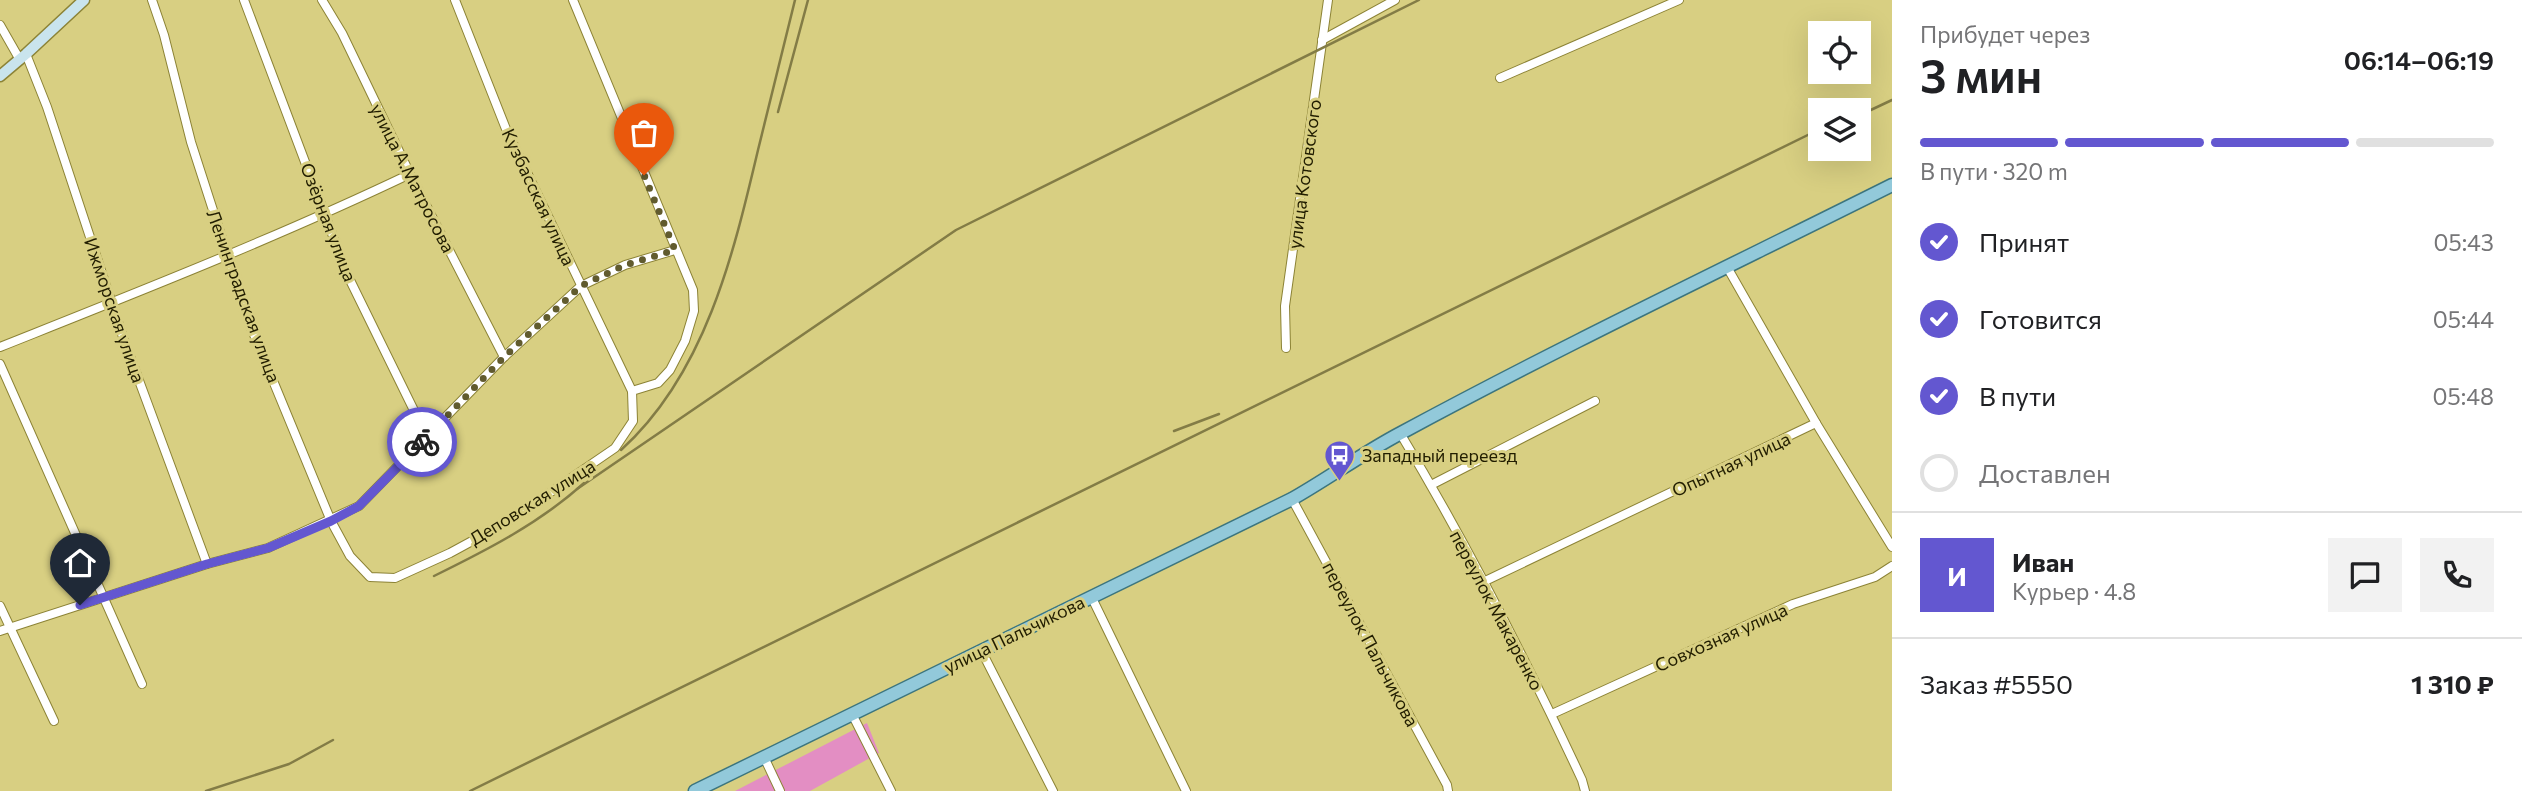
<!DOCTYPE html>
<html lang="ru">
<meta charset="utf-8">
<style>
:root{--surface:#fff;--page:#f2f2f2;--text:#202124;--muted:#757577;--line:#e0e0e0;--accent:#6357d0}
body{margin:0;font-family:Commissioner,sans-serif;background:var(--page);color:var(--text);height:100vh;display:flex;flex-direction:column;font-size:26px;white-space:nowrap}
*{box-sizing:border-box;margin:0}
p{font-size:23px;color:var(--muted)}
.icon{flex:none;width:38px;height:38px;fill:none;stroke:currentColor;stroke-width:2;stroke-linecap:round;stroke-linejoin:round}
.map{position:relative;flex:1;overflow:hidden}
.sheet{display:flex;flex-direction:column;background:var(--surface);width:630px}
.sheet>*{flex:none}
.fabs{position:absolute;left:1808px;top:21px;display:grid;gap:14px}
.fabs a{display:grid;place-items:center;width:63px;height:63px;border-radius:0px;background:var(--surface);box-shadow:0 7px 28px #0002;font-size:35px}
.pin{position:absolute;display:grid;place-items:center;width:60px;height:60px;color:#fff;margin:-72px -30px;border-radius:50% 50% 50% 0;rotate:-45deg;box-shadow:0 0 7px #0007}
.pin .icon{rotate:45deg}
.courier{position:absolute;display:grid;place-items:center;width:70px;height:70px;margin:-35px;border:5px solid #6357d0;border-radius:50%;background:#fff;color:#222;box-shadow:0 2px 9px #0007}
.overview em{font-style:normal;font-weight:600}
.overview div{display:flex;flex-direction:column-reverse}
.overview{display:flex;align-items:center;justify-content:space-between;height:119px;padding:0 28px}
h1{font-size:46px;font-weight:600;line-height:52px}
.bar{display:grid;grid-template-columns:repeat(4,1fr);gap:10px 7px;align-content:center;height:84px;padding:0 28px}
.bar i{height:9px;border-radius:5px;background:var(--line)}
.bar .current{background:var(--accent)}
.bar p{grid-column:span 4}
.line{display:flex;align-items:center;gap:18px;padding:0 28px;border-top:2px solid var(--line)}
.line div{flex:1}
.round{display:grid;place-items:center;flex:none;width:74px;height:74px;border-radius:0px;background:var(--page)}
ol{padding:0 28px;list-style:none}
li{display:flex;align-items:center;gap:21px;height:77px}
li p{margin-inline-start:auto}
li .icon{padding:7px;border-radius:50%;background:var(--accent);color:#fff;stroke-width:4}
li:last-child{color:var(--muted)}
li i{width:38px;height:38px;border:4px solid var(--line);border-radius:50%}
main{display:flex;flex:1;min-height:0}
.map>svg:first-child{display:block}
</style>
<main>
<div class="map">
<svg width="1892" height="791" viewBox="0 0 1892 791">
<rect width="100%" height="100%" fill="#d8cf82"/>
<polygon fill="#e38ec3" points="867,723 879,753 810,791 735,791"/>
<g fill="none" stroke-linecap="round" stroke-linejoin="round">
<defs>
<g id="street">
<polyline points="152,0 164,35 191,142 250,325 331,521 350,556 370,577 395,578 450,553 507,522 615,448 633,421 632,391 658,383 670,370 685,341 694,311 693,290 573,0"/>
<polyline points="244,0 348,276 427,437"/>
<polyline points="322,0 342,33 410,174 504,357"/>
<polyline points="455,0 506,129 632,391"/>
<polyline points="0,25 20,60"/>
<polyline points="1322,40 1395,0"/>
<polyline points="26,54 47,107 124,340 207,564"/>
<polyline points="1500,78 1679,0"/>
<path d="M0,347C138,292 276,238 410,174"/>
<polyline points="1286,348 1285,306 1328,0"/>
<polyline points="0,364 142,684"/>
<polyline points="1816,423 1892,547"/>
<path d="M1400,433C1467,544 1527,662 1582,780L1585,791"/>
<polyline points="1431,485 1595,401"/>
<polyline points="1292,499 1447,785 1448,791"/>
<polyline points="1483,582 1816,423 1727,267"/>
<polyline points="1091,596 1186,791"/>
<polyline points="0,606 54,721"/>
<polyline points="0,631 207,564 268,548 359,506 504,357 581,286 625,265 675,250"/>
<polyline points="981,650 1053,791"/>
<polyline points="852,714 891,791"/>
<polyline points="1552,714 1793,604 1875,577 1892,566"/>
<polyline points="764,757 780,791"/>
</g>
<polyline id="secondary" points="0,76 26,54 84,0"/>
<path id="primary" d="M695,791L1292,499C1329,478 1363,453 1401,433C1562,346 1728,267 1892,185"/>
</defs>
<use href="#street" stroke="#8c8336" stroke-width="10"/>
<use href="#secondary" stroke="#8c8336" stroke-width="13"/>
<use href="#primary" stroke="#3c757e" stroke-width="15"/>
<use href="#street" stroke="#fff" stroke-width="8"/>
<use href="#secondary" stroke="#c9e4ed" stroke-width="10"/>
<use href="#primary" stroke="#92c9da" stroke-width="12"/>
<g stroke="#837c46" stroke-width="2.5">
<polyline points="778,112 808,0"/>
<polyline points="1858,116 1892,100"/>
<polyline points="1174,431 1219,414"/>
<path d="M621,450C705,374 733,256 758,150C770,100 783,50 795,0"/>
<polyline points="577,489 956,230 1419,0"/>
<path d="M434,576C487,550 540,523 584,483"/>
<polyline points="206,791 289,764 333,740"/>
<polyline points="470,791 1820,129"/>
</g>
</g>
<g fill="none" stroke-linecap="round" stroke-linejoin="round">
<polyline stroke="#615b2e" stroke-width="7" stroke-dasharray="0 12.6" points="422,442 504,357 581,286 625,265 675,250 644,175"/>
<polyline stroke="#6357d0" stroke-width="9" points="80,605 207,564 268,548 331,521 359,506 422,442"/>
</g>
<defs>
<symbol id="bus-pin" viewBox="-11 -11 22 30"><path d="M0 17L-7.5 6A9.5 9.5 0 1 1 7.5 6Z" fill="#6357d0" stroke="#d8cf82"/><path d="M-5-6H5V4H4V6H2V4H-2V6H-4V4H-5ZM-3.5-4V0h7V-4ZM-3.5 1.2v1.5H-2V1.2ZM2 1.2v1.5H3.5V1.2Z" fill="#fff"/></symbol>
</defs>
<g fill-rule="evenodd">
<use href="#bus-pin" x="1322" y="438" width="35" height="47"/>
</g>
<g text-anchor="middle" dominant-baseline="central" stroke-width="6" stroke-linejoin="round" paint-order="stroke">
<g font-size="18" fill="#211d00" stroke="#d8cf82">
<text transform="translate(1304 174) rotate(-82)">улица Котовского</text>
<text transform="translate(413 178) rotate(63)">улица А.Матросова</text>
<text transform="translate(539 197) rotate(65)">Кузбасская улица</text>
<text transform="translate(329 222) rotate(69)">Озёрная улица</text>
<text transform="translate(244 296) rotate(70)">Ленинградская улица</text>
<text transform="translate(115 310) rotate(71)">Ижморская улица</text>
<text transform="translate(1731 464) rotate(-25)">Опытная улица</text>
<text transform="translate(532 502) rotate(-32)">Деповская улица</text>
<text transform="translate(1497 610) rotate(62)">переулок Макаренко</text>
<text transform="translate(1014 634) rotate(-26)">улица Пальчикова</text>
<text transform="translate(1721 637) rotate(-24)">Совхозная улица</text>
<text transform="translate(1371 644) rotate(62)">переулок Пальчикова</text>
</g>
<g font-size="18" fill="#211d00" stroke="#d8cf82" text-anchor="start">
<text x="1362" y="455">Западный переезд</text>
</g>
</g>
</svg>
<div class="fabs">
<a><svg class="icon" aria-label="locate" viewBox="0 0 24 24"><circle cx="12" cy="12" r="6"/><path d="M12 2v4M12 18v4M2 12h4M18 12h4"/></svg></a>
<a><svg class="icon" aria-label="layers" viewBox="0 0 24 24"><path d="M12 4l9 5-9 5-9-5zM3 14l9 5 9-5"/></svg></a>
</div>
<div class="pin" style="left:644px;top:175px;background:#ea580c"><svg class="icon" aria-label="bag" viewBox="0 0 24 24"><path d="M5 8h14l-1 12H6zM9 8a3 3 0 0 1 6 0"/></svg></div>
<div class="pin" style="left:80px;top:605px;background:#1f2937"><svg class="icon" aria-label="home" viewBox="0 0 24 24"><path d="M3 11l9-7 9 7M6 9v11h12V9"/></svg></div>
<div class="courier" style="left:422px;top:442px"><svg class="icon" aria-label="bike" viewBox="0 0 24 24"><circle cx="6" cy="16" r="4"/><circle cx="18" cy="16" r="4"/><path d="M6 16l4-8h5l3 8M10 8l3 8H6M13 5h3"/></svg></div>
</div>
<section class="sheet">
<div class="overview"><div><h1>3 мин</h1><p>Прибудет через</p></div><em>06:14–06:19</em></div>
<div class="bar"><i class="current"></i><i class="current"></i><i class="current"></i><i></i><p>В пути · 320 m</p></div>
<ol>
<li><svg class="icon" aria-label="check" viewBox="0 0 24 24"><path d="M5 12l5 5 9-10"/></svg>Принят<p>05:43</p></li>
<li><svg class="icon" aria-label="check" viewBox="0 0 24 24"><path d="M5 12l5 5 9-10"/></svg>Готовится<p>05:44</p></li>
<li><svg class="icon" aria-label="check" viewBox="0 0 24 24"><path d="M5 12l5 5 9-10"/></svg>В пути<p>05:48</p></li>
<li><i></i>Доставлен</li>
</ol>
<div class="line" style="height:126px"><b class="round" style="background:var(--accent);color:#fff">И</b><div><b>Иван</b><p>Курьер · 4.8</p></div><a class="round"><svg class="icon" aria-label="chat" viewBox="0 0 24 24"><path d="M4 5h16v11H9l-5 4z"/></svg></a><a class="round"><svg class="icon" aria-label="phone" viewBox="0 0 24 24"><path d="M5 4h4l2 5-3 2q2 4 5 5l2-3 5 2v4C11 20 4 13 5 4z"/></svg></a></div>
<div class="line" style="height:91px"><div>Заказ #5550</div><b>1 310 ₽</b></div>
</section>
</main>
